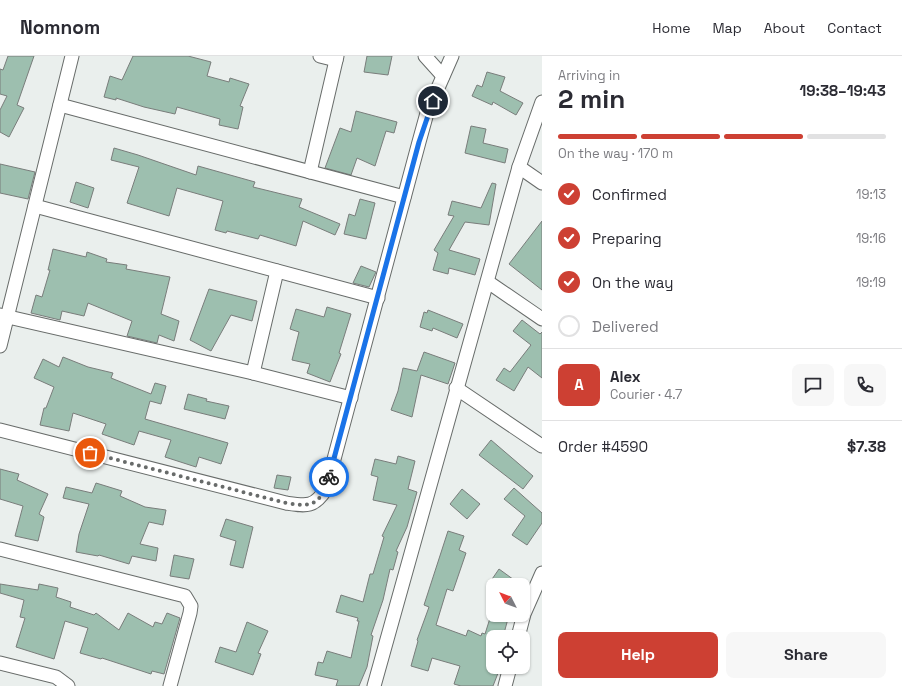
<!DOCTYPE html>
<meta charset="utf-8">
<style>
:root{--surface:#fff;--page:#f7f7f7;--text:#2b2b33;--muted:#7c7c81;--line:#e1e1e2;--accent:#cd4033}
body{margin:0;font-family:"Space Grotesk",sans-serif;background:var(--page);color:var(--text);height:100vh;display:flex;flex-direction:column;font-size:15px;white-space:nowrap}
*{box-sizing:border-box;margin:0}
p{font-size:13px;color:var(--muted)}
.icon{flex:none;width:22px;height:22px;fill:none;stroke:currentColor;stroke-width:2;stroke-linecap:round;stroke-linejoin:round}
.map{position:relative;flex:1;overflow:hidden}
.drawer{display:flex;flex-direction:column;background:var(--surface);width:360px}
.drawer>*{flex:none}
.needle{width:26px;rotate:312deg}
.buttons{position:absolute;left:486px;top:522px;display:grid;gap:8px}
.buttons a{display:grid;place-items:center;width:44px;height:44px;border-radius:8px;background:var(--surface);box-shadow:0 1px 3px #0004;font-size:20px}
.pin{position:absolute;display:grid;place-items:center;width:34px;height:34px;color:#fff;margin:-17px;border:2px solid #fff;border-radius:50%;box-shadow:0 1px 4px #0007}
.courier{position:absolute;display:grid;place-items:center;width:40px;height:40px;margin:-20px;border:3px solid #1a73e8;border-radius:50%;background:#fff;color:#222;box-shadow:0 1px 5px #0007}
.head em{font-style:normal;font-weight:700}
.head div{display:flex;flex-direction:column-reverse}
.head{display:flex;align-items:center;justify-content:space-between;height:68px;padding:0 16px}
h1{font-size:26px;font-weight:700;line-height:30px}
.bar{display:grid;grid-template-columns:repeat(4,1fr);gap:6px 4px;align-content:center;height:48px;padding:0 16px}
.bar i{height:5px;border-radius:3px;background:var(--line)}
.bar .selected{background:var(--accent)}
.bar p{grid-column:span 4}
.line{display:flex;align-items:center;gap:10px;padding:0 16px;border-top:1px solid var(--line)}
.line div{flex:1}
.round{display:grid;place-items:center;flex:none;width:42px;height:42px;border-radius:8px;background:var(--page)}
ol{padding:0 16px;list-style:none}
li{display:flex;align-items:center;gap:12px;height:44px}
li p{margin-inline-start:auto}
li .icon{padding:4px;border-radius:50%;background:var(--accent);color:#fff;stroke-width:4}
li:last-child{color:var(--muted)}
li i{width:22px;height:22px;border:2px solid var(--line);border-radius:50%}
.cta{display:flex;gap:8px;margin-top:auto;padding:8px 16px}
.cta a{flex:1;height:46px;border-radius:8px;background:var(--accent);color:#fff;font-size:16px;font-weight:700;line-height:46px;text-align:center}
.cta a+a{background:var(--page);color:var(--text)}
header{display:flex;align-items:center;gap:24px;box-sizing:border-box;height:56px;padding:0 20px;background:var(--surface);border-bottom:1px solid var(--line)}
header strong{font-size:19px}
nav{display:flex;gap:22px;margin-inline-start:auto;font-size:14px}
main{display:flex;flex:1;min-height:0}
.map>svg:first-child{display:block}
</style>
<header>
<strong>Nomnom</strong>
<nav><a>Home</a><a>Map</a><a>About</a><a>Contact</a></nav>
</header>
<main>
<div class="map">
<svg width="542" height="630" viewBox="0 0 542 630">
<rect width="100%" height="100%" fill="#eaefed"/>
<g fill="#9dbfaf" stroke="#797d7b">
<polygon points="8,0 34,0 17,49 24,52 9,81 0,76 0,54 7,40 0,38 0,13 3,14"/>
<polygon points="133,0 188,0 211,6 207,20 229,26 230,22 249,28 240,50 243,51 238,73 219,69 220,63 177,51 175,58 144,51 116,42 116,44 104,41 110,20 122,24"/>
<polygon points="367,0 392,0 388,19 364,16"/>
<polygon points="487,16 505,21 500,35 523,47 516,59 493,46 492,49 472,40 477,29 482,31"/>
<polygon points="356,55 397,66 394,77 386,75 375,110 357,102 351,119 325,112 340,72 351,76"/>
<polygon points="471,70 486,73 483,87 508,93 505,107 465,97"/>
<polygon points="114,92 138,99 196,119 198,110 255,126 253,131 302,143 299,151 340,168 335,179 303,165 296,190 260,179 258,183 227,175 226,177 215,174 223,145 177,132 169,160 127,147 139,111 111,104"/>
<polygon points="0,108 35,116 28,143 0,137"/>
<polygon points="76,126 94,132 88,152 70,146"/>
<polygon points="492,127 496,128 489,169 465,166 449,194 480,203 475,219 449,212 448,218 433,214 438,197 434,194 454,160 448,159 452,145 481,152"/>
<polygon points="360,143 375,147 366,183 344,178 349,158 355,160"/>
<polygon points="542,165 542,234 509,208"/>
<polygon points="53,193 86,201 87,196 107,203 106,206 127,209 126,213 170,221 161,258 179,265 174,285 159,279 157,287 127,280 132,265 88,247 84,260 62,255 60,264 31,257 36,239 42,241 50,214 48,214"/>
<polygon points="361,210 376,216 369,231 353,227"/>
<polygon points="209,233 257,245 252,265 231,259 211,295 190,284"/>
<polygon points="327,251 351,258 339,297 341,298 330,326 307,317 310,308 292,304 299,276 290,273 296,253 324,261"/>
<polygon points="428,254 463,268 457,282 433,272 432,275 420,271 424,256 427,257"/>
<polygon points="522,264 540,278 542,276 542,322 528,311 514,335 496,324 504,312 510,316 531,289 513,275"/>
<polygon points="424,296 455,307 448,328 421,319 412,361 391,354 398,335 403,312 417,315"/>
<polygon points="63,301 88,311 113,317 111,322 151,338 155,327 166,330 161,348 150,345 145,363 228,387 221,408 199,401 196,411 165,401 171,384 139,375 134,389 102,378 106,368 73,357 69,375 40,369 44,352 46,352 54,331 34,322 43,303 59,311"/>
<polygon points="188,338 207,343 206,345 229,350 225,363 184,353"/>
<polygon points="491,384 533,420 523,433 479,399"/>
<polygon points="398,400 415,405 408,433 417,436 407,471 396,495 398,496 393,514 390,513 383,544 371,579 373,580 367,611 359,630 336,630 338,624 315,619 318,606 323,607 327,595 351,602 359,565 357,565 358,562 336,556 341,539 363,546 370,518 373,518 384,481 382,480 397,449 373,444 378,421 371,419 375,403 396,408"/>
<polygon points="0,413 19,418 17,424 48,438 39,458 44,461 38,485 15,480 23,450 0,443"/>
<polygon points="277,419 291,421 288,434 274,432"/>
<polygon points="96,427 122,435 120,440 145,451 166,454 163,469 149,466 140,488 158,492 156,505 132,500 129,508 99,499 98,500 76,496 79,478 89,448 63,442 66,431 92,437"/>
<polygon points="514,432 542,457 542,467 527,489 512,479 525,460 504,443"/>
<polygon points="462,433 480,448 467,463 450,448"/>
<polygon points="226,463 253,471 243,512 230,509 236,485 220,480"/>
<polygon points="448,475 464,480 459,494 466,497 453,535 447,533 436,569 466,580 468,574 481,580 482,577 485,578 491,559 509,559 503,581 493,581 493,598 489,608 493,609 493,611 500,612 493,630 461,630 454,628 460,610 432,602 428,615 411,610 418,585 417,584 429,551 424,549"/>
<polygon points="174,499 194,503 189,523 170,520"/>
<polygon points="499,513 521,529 488,529"/>
<polygon points="0,528 38,534 39,528 58,532 56,541 71,546 70,551 94,559 96,557 119,574 128,557 153,571 155,566 162,568 167,557 180,562 164,618 152,615 151,618 102,602 101,603 80,597 88,572 65,565 54,603 16,591 25,562 20,561 24,544 0,537"/>
<polygon points="247,566 268,575 258,597 261,598 253,619 215,606 220,591 236,596"/>
</g>
<g fill="none" stroke-linecap="round" stroke-linejoin="round">
<defs>
<g id="street">
<polyline points="320,0 336,4"/>
<polyline points="425,0 443,20"/>
<polyline points="60,49 404,141"/>
<polyline points="519,111 542,127"/>
<polyline points="310,116 337,0"/>
<polyline points="35,150 378,242"/>
<polyline points="488,226 542,263"/>
<polyline points="0,259 253,317 351,342"/>
<polyline points="0,290 72,0"/>
<polyline points="253,317 277,215"/>
<polyline points="456,332 542,390"/>
<path d="M0,374L286,447C306,450 314,452 326,433L419,86L427,57L452,0"/>
<polyline points="0,493 185,540 191,550 190,557 170,630"/>
<polyline points="518,581 524,558 542,517"/>
<polyline points="0,607 56,621 68,630"/>
<polyline points="374,630 519,111 542,46"/>
<polyline points="505,630 510,611"/>
</g>
</defs>
<use href="#street" stroke="#686c6a" stroke-width="15"/>
<use href="#street" stroke="#fff" stroke-width="13"/>
</g>
<g fill="none" stroke-linecap="round" stroke-linejoin="round">
<path stroke="#686b6a" stroke-width="4" stroke-dasharray="0 7.2" d="M90,397L286,447C313,452 321,448 329,421"/>
<polyline stroke="#1a73e8" stroke-width="5" points="329,421 419,86 433,45"/>
</g>
</svg>
<div class="buttons">
<a><svg class="needle" viewBox="-14 -14 28 28"><path d="M0-13l5 13h-10z" fill="#e53935"/><path d="M0 13l5-13h-10z" fill="#7c7c81"/></svg></a>
<a><svg class="icon" aria-label="locate" viewBox="0 0 24 24"><circle cx="12" cy="12" r="6"/><path d="M12 2v4M12 18v4M2 12h4M18 12h4"/></svg></a>
</div>
<div class="pin" style="left:90px;top:397px;background:#ea580c"><svg class="icon" aria-label="bag" viewBox="0 0 24 24"><path d="M5 8h14l-1 12H6zM9 8a3 3 0 0 1 6 0"/></svg></div>
<div class="pin" style="left:433px;top:45px;background:#1f2937"><svg class="icon" aria-label="home" viewBox="0 0 24 24"><path d="M3 11l9-7 9 7M6 9v11h12V9"/></svg></div>
<div class="courier" style="left:329px;top:421px"><svg class="icon" aria-label="bike" viewBox="0 0 24 24"><circle cx="6" cy="16" r="4"/><circle cx="18" cy="16" r="4"/><path d="M6 16l4-8h5l3 8M10 8l3 8H6M13 5h3"/></svg></div>
</div>
<section class="drawer">
<div class="head"><div><h1>2 min</h1><p>Arriving in</p></div><em>19:38–19:43</em></div>
<div class="bar"><i class="selected"></i><i class="selected"></i><i class="selected"></i><i></i><p>On the way · 170 m</p></div>
<ol>
<li><svg class="icon" aria-label="check" viewBox="0 0 24 24"><path d="M5 12l5 5 9-10"/></svg>Confirmed<p>19:13</p></li>
<li><svg class="icon" aria-label="check" viewBox="0 0 24 24"><path d="M5 12l5 5 9-10"/></svg>Preparing<p>19:16</p></li>
<li><svg class="icon" aria-label="check" viewBox="0 0 24 24"><path d="M5 12l5 5 9-10"/></svg>On the way<p>19:19</p></li>
<li><i></i>Delivered</li>
</ol>
<div class="line" style="height:72px"><b class="round" style="background:var(--accent);color:#fff">A</b><div><b>Alex</b><p>Courier · 4.7</p></div><a class="round"><svg class="icon" aria-label="chat" viewBox="0 0 24 24"><path d="M4 5h16v11H9l-5 4z"/></svg></a><a class="round"><svg class="icon" aria-label="phone" viewBox="0 0 24 24"><path d="M5 4h4l2 5-3 2q2 4 5 5l2-3 5 2v4C11 20 4 13 5 4z"/></svg></a></div>
<div class="line" style="height:52px"><div>Order #4590</div><b>$7.38</b></div>
<div class="cta"><a>Help</a><a>Share</a></div>
</section>
</main>
